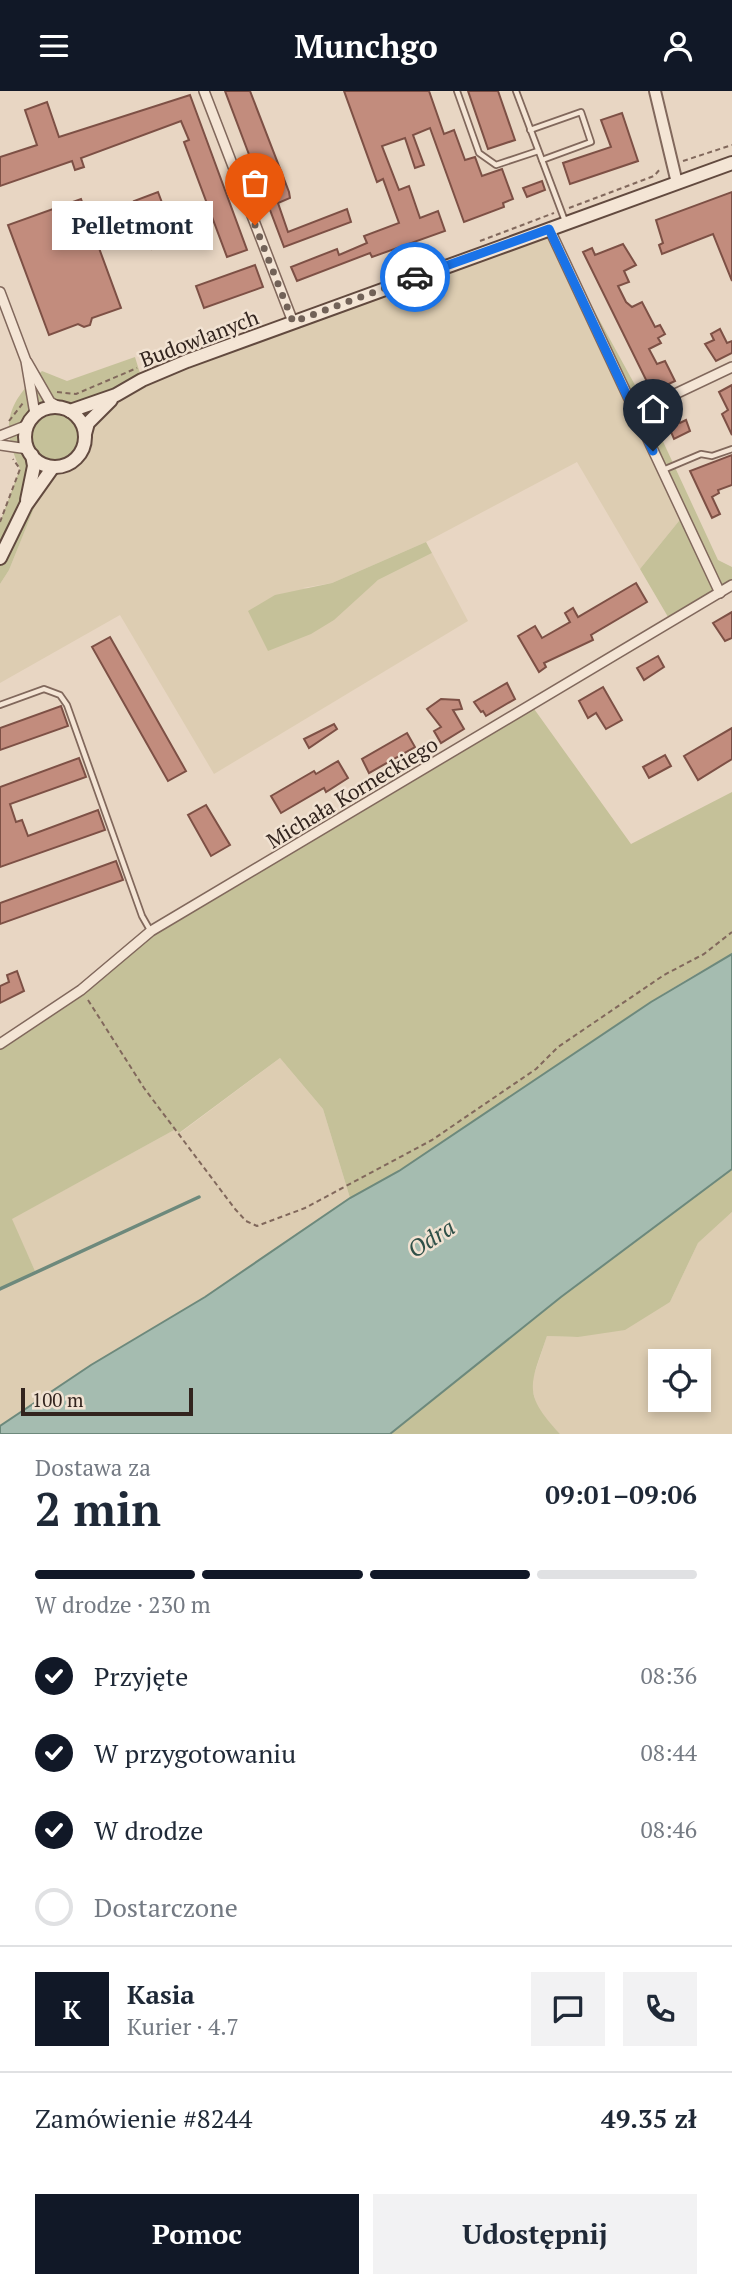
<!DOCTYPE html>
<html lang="pl">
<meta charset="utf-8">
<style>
:root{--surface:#fff;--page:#f2f2f3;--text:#1f2937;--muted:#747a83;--line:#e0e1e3;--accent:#111827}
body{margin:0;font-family:"PT Serif",serif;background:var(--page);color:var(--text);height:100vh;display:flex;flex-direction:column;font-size:26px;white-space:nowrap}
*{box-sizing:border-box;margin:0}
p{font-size:23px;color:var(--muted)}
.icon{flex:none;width:38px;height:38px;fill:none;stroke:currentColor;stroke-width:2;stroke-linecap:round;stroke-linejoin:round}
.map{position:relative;height:1343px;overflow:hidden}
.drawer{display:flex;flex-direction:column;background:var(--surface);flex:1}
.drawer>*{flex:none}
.buttons{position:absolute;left:648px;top:1258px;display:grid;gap:14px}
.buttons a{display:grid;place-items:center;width:63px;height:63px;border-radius:0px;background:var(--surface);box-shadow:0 4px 10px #0003;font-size:35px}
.scale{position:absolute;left:21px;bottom:18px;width:172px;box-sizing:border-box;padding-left:7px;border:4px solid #32241e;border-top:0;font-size:19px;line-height:24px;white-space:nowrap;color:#32241e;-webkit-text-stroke:5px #f1e2d2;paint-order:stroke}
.pin{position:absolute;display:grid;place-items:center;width:60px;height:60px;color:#fff;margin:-72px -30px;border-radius:50% 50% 50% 0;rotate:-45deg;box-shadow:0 0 7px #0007}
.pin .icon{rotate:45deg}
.courier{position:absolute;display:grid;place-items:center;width:70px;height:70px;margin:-35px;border:5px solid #1a73e8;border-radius:50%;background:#fff;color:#222;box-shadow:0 2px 9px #0007}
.bubble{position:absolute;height:49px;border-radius:0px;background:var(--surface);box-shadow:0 4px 10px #0003;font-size:23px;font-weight:600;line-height:49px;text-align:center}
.head em{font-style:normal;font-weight:600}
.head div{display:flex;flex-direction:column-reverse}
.head{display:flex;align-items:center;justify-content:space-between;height:119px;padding:0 35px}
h1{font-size:46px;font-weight:600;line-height:52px}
.bar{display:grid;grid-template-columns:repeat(4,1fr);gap:10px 7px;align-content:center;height:84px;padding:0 35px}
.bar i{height:9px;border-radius:5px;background:var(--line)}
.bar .active{background:var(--accent)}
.bar p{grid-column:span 4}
.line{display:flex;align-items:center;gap:18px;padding:0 35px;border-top:2px solid var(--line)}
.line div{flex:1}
.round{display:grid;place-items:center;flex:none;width:74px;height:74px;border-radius:0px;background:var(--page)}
ol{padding:0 35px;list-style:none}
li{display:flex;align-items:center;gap:21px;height:77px}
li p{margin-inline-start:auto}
li .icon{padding:7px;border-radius:50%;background:var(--accent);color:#fff;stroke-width:4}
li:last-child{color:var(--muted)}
li i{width:38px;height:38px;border:4px solid var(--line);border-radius:50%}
.primary-button{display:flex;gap:14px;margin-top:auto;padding:14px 35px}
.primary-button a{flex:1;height:80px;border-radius:0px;background:var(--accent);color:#fff;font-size:28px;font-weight:600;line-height:80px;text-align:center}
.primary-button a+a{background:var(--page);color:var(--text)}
header{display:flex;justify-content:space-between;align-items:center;height:91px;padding:0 35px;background:var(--accent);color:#fff;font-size:32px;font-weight:600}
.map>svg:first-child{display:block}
</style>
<header><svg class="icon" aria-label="menu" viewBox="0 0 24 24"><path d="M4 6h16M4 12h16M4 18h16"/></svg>Munchgo<svg class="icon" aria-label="person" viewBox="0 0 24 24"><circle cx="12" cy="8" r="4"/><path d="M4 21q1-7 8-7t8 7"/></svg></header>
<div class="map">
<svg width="732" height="1343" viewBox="0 0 732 1343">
<rect width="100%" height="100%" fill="#e8d6c3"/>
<g fill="#ddcdb2" fill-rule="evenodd">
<polygon points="549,137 683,425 640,478 577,371 426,451 332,492 303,497 356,506 378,489 432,462 468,530 214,683 120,524 0,592 0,493 9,479 49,380 82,360 88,332 142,289"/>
<polygon points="280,967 323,1018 350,1107 205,1206 91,1274 0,1335 0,1198 35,1180 11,1128 176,1038 180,1042"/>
<path d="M732,1121V1343H560L538,1319L531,1293L547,1245L578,1246L670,1211L698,1152ZM660,1270H698V1309H660Z"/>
</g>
<g fill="#c5c199">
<polygon points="549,137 647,316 718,469 732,476 732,494 671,531 640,478 683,425"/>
<path d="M135,266L142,289L116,304L85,343V351L77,367L49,380L9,479L0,493V431L20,378C0,334 7,312 42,280L67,290Z"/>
<polygon points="426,451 432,462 378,489 334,529 311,543 268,560 248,520 275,504 332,492"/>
<path d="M532,615L631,753L732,701V863C599,934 484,1036 350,1107L323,1018L280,967L179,1042L176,1038L12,1128L35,1180L0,1198V953L81,899L151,840Z"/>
<path d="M732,1078V1121L698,1152L670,1211L625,1239L578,1246L547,1245C530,1295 522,1302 560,1343H390L561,1206Z"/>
</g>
<polygon fill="#a5bcb0" stroke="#6d897c" stroke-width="2" points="732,863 732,1078 561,1206 390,1343 0,1343 0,1335 91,1274 205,1206 350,1107 399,1080 651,911"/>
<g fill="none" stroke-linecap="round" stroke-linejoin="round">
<polyline stroke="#6d897c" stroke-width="3.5" points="0,1198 199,1106"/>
</g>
<g fill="#c28c7d" stroke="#7d5045" stroke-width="2">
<polygon points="225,0 250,0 289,101 290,107 278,112 288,141 347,118 351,131 284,156"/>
<polygon points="344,0 429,0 444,43 454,39 465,69 475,66 482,85 502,78 513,108 503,112 504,116 464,131 430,37 413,44 424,74 415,77 405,47 382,55 399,99 409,95 420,127 438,120 445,140 372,166 370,162 297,190 291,176 337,158 339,164 367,152 364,145 399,132 383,88 377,91"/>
<polygon points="468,0 498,0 515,49 488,58"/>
<polygon points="190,4 247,159 227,166 184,51 189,49 181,30 81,67 84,76 75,79 72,70 0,95 0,66 37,54 25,19 47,11 59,46"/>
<polygon points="622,22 638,70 570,93 563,72 611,56 601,29"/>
<polygon points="542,90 545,99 527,106 523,97"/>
<polygon points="158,101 176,149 152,158 134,110"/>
<polygon points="732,101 732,190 713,143 662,163 659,154 663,152 656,129"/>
<polygon points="81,108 121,217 92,227 90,234 84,236 78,233 49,244 8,134"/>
<polygon points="623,153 636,174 624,180 629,191 618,195 626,211 632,216 642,211 655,236 660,234 665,243 658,247 661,252 649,258 657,273 665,270 675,290 652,301 583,161 592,157 595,164"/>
<polygon points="255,174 263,196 204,217 196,195"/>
<polygon points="720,238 727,252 732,250 732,262 716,270 705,253 714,249 711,243"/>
<polygon points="732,294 732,344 722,323 728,319 719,301"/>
<polygon points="675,322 680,332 686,329 690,340 674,348 665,327"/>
<polygon points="732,364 732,394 718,399 719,402 712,406 720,423 712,427 690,380"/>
<polygon points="636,492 647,511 591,544 593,549 544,572 546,576 539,581 518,545 535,535 542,547 570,531 565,522 573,517 578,526"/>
<polygon points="732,521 732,547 725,550 713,532"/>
<polygon points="110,546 186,680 168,690 92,556"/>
<polygon points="658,565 664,576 644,589 637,577"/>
<polygon points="507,592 515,608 486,625 483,620 481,621 474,611"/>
<polygon points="603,596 622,629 606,638 596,622 588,627 579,610"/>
<polygon points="441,608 459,609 462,618 453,619 464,638 441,652 434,640 441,636 427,618"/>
<polygon points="61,615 68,635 0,659 0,637"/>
<polygon points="334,633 337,638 309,657 304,648"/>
<polygon points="732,637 732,668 698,689 684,665"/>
<polygon points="407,642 415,656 369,682 362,668"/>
<polygon points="665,664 671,675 649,687 643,676"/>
<polygon points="79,667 86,686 10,713 16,731 22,729 28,745 98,719 105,739 0,776 0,696"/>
<polygon points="338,670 348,687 326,701 324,697 281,722 271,705 314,680 316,683"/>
<polygon points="206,714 230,754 211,765 188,724"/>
<polygon points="116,770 123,789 0,833 0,812"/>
<polygon points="17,880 24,900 0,912 0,895 9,891 7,884"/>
</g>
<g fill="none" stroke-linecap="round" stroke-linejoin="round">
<defs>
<g id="service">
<polyline points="457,0 479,62 496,74 538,60"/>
<polyline points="516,0 565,130"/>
<polyline points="530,39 581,21 591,51 542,69"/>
<polyline points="663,379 701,363 712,365 732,358"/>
<polyline points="0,614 44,598 60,604 67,614 142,825 150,839"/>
</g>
<g id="minor">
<polyline points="204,0 293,231"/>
<polyline points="549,137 720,502"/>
<polyline points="0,201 26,270 35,323"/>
<polyline points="27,271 50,311 59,316"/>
<polyline points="635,322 732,276"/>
<polyline points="0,345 28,334"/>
<polyline points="0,354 28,358"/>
<polyline points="0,953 81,899 151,840 732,494"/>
</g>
<polyline id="tertiary" points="655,0 677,92"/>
<g id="secondary">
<circle cx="55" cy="346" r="30"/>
<polyline points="70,320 116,304 142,289 187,270 732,72"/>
<polyline points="85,343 88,332 111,309"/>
<polyline points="27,409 34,375 32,364"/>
<polyline points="0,467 26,414 53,376"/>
</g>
</defs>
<use href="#service" stroke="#81685c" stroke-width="8"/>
<use href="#minor" stroke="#81685c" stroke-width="12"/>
<use href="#tertiary" stroke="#81685c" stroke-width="14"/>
<use href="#secondary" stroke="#624a3f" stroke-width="16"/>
<g stroke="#81685c" stroke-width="2" stroke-dasharray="5 3.5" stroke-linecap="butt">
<polyline points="683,70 732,54"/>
<polyline points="569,117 654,85 661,77"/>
<polyline points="480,150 554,122"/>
<polyline points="57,301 76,303 137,277"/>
<polyline points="9,330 23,312"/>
<polyline points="0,431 20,378 13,368"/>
<polyline points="88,909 144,997 235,1118 246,1130 257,1135 305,1117 432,1049 536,978 558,956 664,884 704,863 732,841"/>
</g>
<use href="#service" stroke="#f4e5d5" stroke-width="4.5"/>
<use href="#minor" stroke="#f4e5d5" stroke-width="9"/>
<use href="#tertiary" stroke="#f4e5d5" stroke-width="10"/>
<use href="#secondary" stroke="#f4e5d5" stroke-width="12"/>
</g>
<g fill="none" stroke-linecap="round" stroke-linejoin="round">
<polyline stroke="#726258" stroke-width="7" stroke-dasharray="0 12.6" points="255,134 293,231 415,186"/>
<polyline stroke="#1a73e8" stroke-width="9" points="415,186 549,138 653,360"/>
</g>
<g text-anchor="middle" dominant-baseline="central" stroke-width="5" stroke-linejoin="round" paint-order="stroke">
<g font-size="21" fill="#32241e" stroke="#f1e2d2">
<text transform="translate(199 247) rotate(-21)">Budowlanych</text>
<text transform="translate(352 701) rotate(-31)">Michała Korneckiego</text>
</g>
<g font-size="23" font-style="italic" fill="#2f5048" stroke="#f1e2d2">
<text transform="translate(431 1147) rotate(-33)">Odra</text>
</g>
</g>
</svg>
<div class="buttons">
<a><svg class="icon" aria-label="locate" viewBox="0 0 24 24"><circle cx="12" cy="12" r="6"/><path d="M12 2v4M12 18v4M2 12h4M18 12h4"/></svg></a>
</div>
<div class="scale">100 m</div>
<div class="pin" style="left:255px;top:134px;background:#ea580c"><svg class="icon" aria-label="bag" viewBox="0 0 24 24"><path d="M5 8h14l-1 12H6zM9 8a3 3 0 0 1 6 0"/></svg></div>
<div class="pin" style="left:653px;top:360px;background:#1f2937"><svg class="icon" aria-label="home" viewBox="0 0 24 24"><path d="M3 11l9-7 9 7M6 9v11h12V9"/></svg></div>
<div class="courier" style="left:415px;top:186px"><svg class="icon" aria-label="car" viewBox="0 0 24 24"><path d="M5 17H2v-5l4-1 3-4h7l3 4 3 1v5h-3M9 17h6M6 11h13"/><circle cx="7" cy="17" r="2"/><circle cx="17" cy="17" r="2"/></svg></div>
<div class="bubble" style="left:52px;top:110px;width:161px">Pelletmont</div>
</div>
<section class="drawer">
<div class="head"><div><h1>2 min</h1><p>Dostawa za</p></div><em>09:01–09:06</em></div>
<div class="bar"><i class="active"></i><i class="active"></i><i class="active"></i><i></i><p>W drodze · 230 m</p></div>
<ol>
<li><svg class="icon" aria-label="check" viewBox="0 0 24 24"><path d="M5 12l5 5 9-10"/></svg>Przyjęte<p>08:36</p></li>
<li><svg class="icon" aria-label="check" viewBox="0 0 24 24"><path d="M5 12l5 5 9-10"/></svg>W przygotowaniu<p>08:44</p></li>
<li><svg class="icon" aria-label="check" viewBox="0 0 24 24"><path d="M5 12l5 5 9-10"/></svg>W drodze<p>08:46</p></li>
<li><i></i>Dostarczone</li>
</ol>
<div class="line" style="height:126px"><b class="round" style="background:var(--accent);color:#fff">K</b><div><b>Kasia</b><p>Kurier · 4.7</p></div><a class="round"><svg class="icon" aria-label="chat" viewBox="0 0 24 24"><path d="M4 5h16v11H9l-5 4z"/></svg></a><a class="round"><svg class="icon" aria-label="phone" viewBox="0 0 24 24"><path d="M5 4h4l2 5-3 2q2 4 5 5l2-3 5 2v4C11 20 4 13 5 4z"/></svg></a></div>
<div class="line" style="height:91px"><div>Zamówienie #8244</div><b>49.35 zł</b></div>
<div class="primary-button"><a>Pomoc</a><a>Udostępnij</a></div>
</section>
